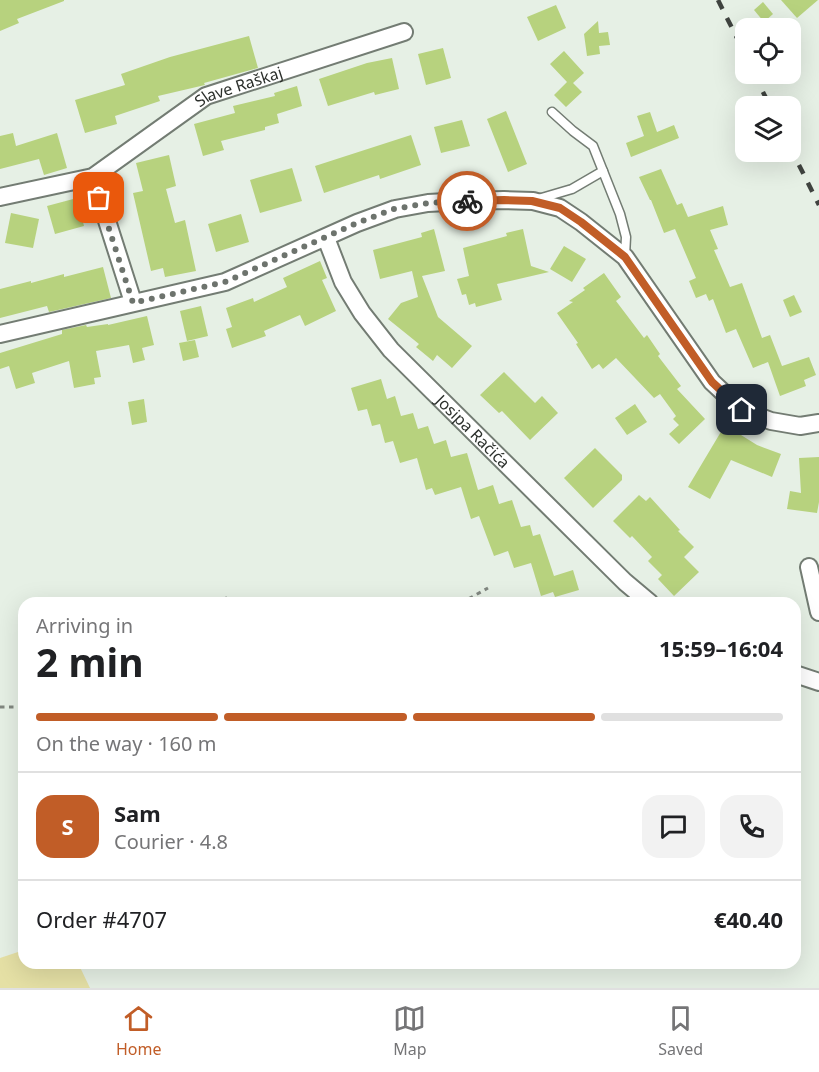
<!DOCTYPE html>
<meta charset="utf-8">
<style>
:root{--surface:#fff;--page:#f2f2f2;--text:#202124;--muted:#757577;--line:#e0e0e0;--accent:#c15d27}
body{margin:0;font-family:"Noto Sans",sans-serif;background:var(--page);color:var(--text);height:100vh;display:flex;flex-direction:column;font-size:22px;white-space:nowrap}
*{box-sizing:border-box;margin:0}
p{font-size:20px;color:var(--muted)}
.icon{flex:none;width:33px;height:33px;fill:none;stroke:currentColor;stroke-width:2;stroke-linecap:round;stroke-linejoin:round}
.map{position:relative;flex:1;overflow:hidden}
.sheet{position:absolute;left:18px;top:597px;width:783px;height:372px;display:flex;flex-direction:column;background:var(--surface);border-radius:18px;box-shadow:0 6px 24px #0002}
.sheet>*{flex:none}
.fabs{position:absolute;left:735px;top:18px;display:grid;gap:12px}
.fabs a{display:grid;place-items:center;width:66px;height:66px;border-radius:12px;background:var(--surface);box-shadow:0 6px 24px #0002;font-size:30px}
.pin{position:absolute;display:grid;place-items:center;width:51px;height:51px;color:#fff;margin:-26px;border-radius:12px;box-shadow:0 3px 9px #0006}
.courier{position:absolute;display:grid;place-items:center;width:60px;height:60px;margin:-30px;border:4px solid #c15d27;border-radius:50%;background:#fff;color:#222;box-shadow:0 2px 8px #0007}
.summary em{font-style:normal;font-weight:700}
.summary div{display:flex;flex-direction:column-reverse}
.summary{display:flex;align-items:center;justify-content:space-between;height:102px;padding:0 18px}
h1{font-size:39px;font-weight:700;line-height:45px}
.bar{display:grid;grid-template-columns:repeat(4,1fr);gap:9px 6px;align-content:center;height:72px;padding:0 18px}
.bar i{height:8px;border-radius:4px;background:var(--line)}
.bar .selected{background:var(--accent)}
.bar p{grid-column:span 4}
.line{display:flex;align-items:center;gap:15px;padding:0 18px;border-top:2px solid var(--line)}
.line div{flex:1}
.round{display:grid;place-items:center;flex:none;width:63px;height:63px;border-radius:18px;background:var(--page)}
.dock{display:flex;justify-content:space-around;align-items:center;height:84px;border-top:2px solid var(--line);background:var(--surface);font-size:16px;color:var(--muted)}
.dock a{display:grid;justify-items:center;gap:3px}
.dock .selected{color:var(--accent)}
.map>svg:first-child{display:block}
</style>
<div class="map">
<svg width="819" height="988" viewBox="0 0 819 988">
<rect width="100%" height="100%" fill="#e6f0e5"/>
<polygon fill="#e5e0a5" points="24,950 24,963 78,963 90,988 0,988 0,958"/>
<g fill="#b7d27e">
<polygon points="0,0 64,0 64,1 17,19 19,23 0,31"/>
<polygon points="781,0 818,0 797,18"/>
<polygon points="763,2 773,14 764,22 754,10"/>
<polygon points="556,5 566,28 538,41 527,17"/>
<polygon points="598,21 599,33 608,32 610,45 599,46 600,54 587,56 584,34"/>
<polygon points="249,36 258,68 204,83 205,85 158,96 160,101 115,116 117,124 85,133 75,100 125,85 121,74 170,57"/>
<polygon points="443,48 451,78 426,85 418,54"/>
<polygon points="564,51 584,73 573,83 582,92 566,107 554,95 567,82 550,64"/>
<polygon points="392,58 399,89 375,95 374,92 328,106 319,79 367,63"/>
<polygon points="297,86 302,106 277,114 279,123 265,127 265,130 221,141 224,150 203,156 194,124 235,113 233,106 275,96 274,93"/>
<polygon points="506,111 527,164 508,172 487,119"/>
<polygon points="650,112 657,132 674,125 679,138 631,157 626,143 644,136 637,116"/>
<polygon points="462,120 470,146 441,153 434,127"/>
<polygon points="13,133 16,146 57,133 67,168 44,175 39,159 0,169 0,136"/>
<polygon points="411,135 421,165 380,179 379,175 324,193 315,166"/>
<polygon points="169,155 176,186 166,189 175,223 185,220 196,271 165,277 163,268 151,271 133,193 143,191 136,163"/>
<polygon points="292,168 302,201 260,213 250,180"/>
<polygon points="661,169 677,205 682,203 688,217 723,206 728,225 710,230 718,249 714,250 730,287 742,283 762,338 770,335 782,366 809,357 816,375 804,380 806,386 780,396 768,362 753,368 736,329 726,333 713,299 709,301 706,294 696,298 689,281 696,278 675,229 664,233 651,200 650,200 639,177"/>
<polygon points="77,198 84,226 55,234 47,206"/>
<polygon points="11,213 39,219 33,248 5,243"/>
<polygon points="241,214 249,242 216,252 208,224"/>
<polygon points="434,229 445,271 422,276 438,317 472,346 452,368 437,355 433,361 416,347 419,344 388,319 401,303 418,297 412,271 380,279 373,250 422,237 421,233"/>
<polygon points="523,229 531,266 549,272 497,284 502,300 476,307 475,303 469,305 466,294 462,295 457,279 469,276 463,248 507,236 506,233"/>
<polygon points="564,246 586,259 572,282 550,269"/>
<polygon points="320,261 327,278 322,280 336,311 305,326 300,315 264,331 266,336 232,348 226,329 232,327 226,308 253,298 254,302 287,287 283,278"/>
<polygon points="103,267 111,298 49,312 47,306 0,318 0,289 31,281 31,283 64,274 64,277"/>
<polygon points="604,273 621,297 616,301 644,338 647,335 660,354 658,356 681,386 677,389 705,419 679,444 669,434 679,425 673,419 676,416 660,394 654,398 616,358 603,369 599,364 592,369 576,344 578,343 557,313 573,302 569,301 585,290 583,288"/>
<polygon points="794,295 802,312 790,317 783,300"/>
<polygon points="201,306 208,336 187,341 180,311"/>
<polygon points="147,316 154,345 142,348 145,360 133,363 129,345 96,351 101,377 94,378 95,384 74,388 69,361 32,373 35,383 16,389 9,366 0,369 0,353 62,334 62,330 86,325 87,327 108,324 108,325"/>
<polygon points="195,340 199,357 183,361 179,343"/>
<polygon points="504,372 535,403 542,396 558,413 530,440 502,411 499,413 480,395"/>
<polygon points="381,379 387,399 395,396 401,416 413,413 418,429 428,426 434,444 446,440 451,457 467,453 478,490 493,485 499,504 512,500 521,527 530,525 533,536 540,534 554,576 573,570 579,590 555,597 553,592 541,596 531,563 514,568 508,551 494,556 479,516 471,519 461,487 435,495 432,488 426,490 417,458 400,463 393,441 385,443 380,424 372,426 367,409 358,411 351,388"/>
<polygon points="144,399 147,422 132,425 128,402"/>
<polygon points="635,404 647,422 627,435 615,418"/>
<polygon points="725,425 757,445 781,454 772,477 731,460 710,499 688,487"/>
<polygon points="595,448 622,475 622,480 593,508 564,478"/>
<polygon points="819,457 819,502 817,513 787,509 790,491 801,493 799,458"/>
<polygon points="639,495 646,501 650,497 680,530 678,531 694,547 684,557 699,572 674,596 658,579 662,575 648,561 652,557 632,536 630,538 613,521"/>
</g>
<g fill="none" stroke-linecap="round" stroke-linejoin="round">
<defs>
<g id="lane">
<polyline points="552,112 573,131 593,146 620,214 626,237 625,256"/>
<polyline points="538,199 572,189 603,171"/>
</g>
<g id="street">
<polyline points="93,177 133,302"/>
<path id="s1" d="M0,197L93,177L206,96L404,32"/>
<path id="s2" d="M326,238L343,282L362,313L391,350L625,582L650,603"/>
<polyline points="0,334 225,282 357,223 395,209 428,203 466,201 504,200 533,201 560,208 581,222 625,257 712,382 742,410 771,421 800,426 819,423"/>
<polyline points="809,567 819,612"/>
<polyline points="795,674 819,682"/>
</g>
</defs>
<use href="#lane" stroke="#737c73" stroke-width="11"/>
<use href="#street" stroke="#737c73" stroke-width="20"/>
<g stroke="#818780" stroke-width="3" stroke-dasharray="4.5 4.5" stroke-linecap="butt">
<polyline points="225,597 228,603"/>
<polyline points="461,603 488,588"/>
<polyline points="0,707 24,707"/>
</g>
<use href="#lane" stroke="#fff" stroke-width="8"/>
<use href="#street" stroke="#fff" stroke-width="16"/>
<g stroke="#3f433f" stroke-width="4.5" stroke-dasharray="10 10" stroke-linecap="butt">
<polyline points="718,0 746,56"/>
<polyline points="754,74 770,106"/>
<polyline points="790,147 819,205"/>
</g>
</g>
<g fill="none" stroke-linecap="round" stroke-linejoin="round">
<polyline stroke="#6d736d" stroke-width="6" stroke-dasharray="0 10.8" points="99,198 133,303 225,282 357,223 394,209 428,203 467,201"/>
<polyline stroke="#c15d27" stroke-width="8" points="467,201 504,200 532,201 560,208 581,222 625,257 712,382 742,410"/>
</g>
<g text-anchor="middle" dominant-baseline="central" stroke-width="5" stroke-linejoin="round" paint-order="stroke">
<g font-size="16" fill="#2c302c" stroke="#e6f0e5">
<text stroke="none"><textPath href="#s1" startOffset="268">Slave Raškaj</textPath></text>
<text stroke="none"><textPath href="#s2" startOffset="246">Josipa Račića</textPath></text>
</g>
</g>
</svg>
<div class="fabs">
<a><svg class="icon" aria-label="locate" viewBox="0 0 24 24"><circle cx="12" cy="12" r="6"/><path d="M12 2v4M12 18v4M2 12h4M18 12h4"/></svg></a>
<a><svg class="icon" aria-label="layers" viewBox="0 0 24 24"><path d="M12 4l9 5-9 5-9-5zM3 14l9 5 9-5"/></svg></a>
</div>
<div class="pin" style="left:99px;top:198px;background:#ea580c"><svg class="icon" aria-label="bag" viewBox="0 0 24 24"><path d="M5 8h14l-1 12H6zM9 8a3 3 0 0 1 6 0"/></svg></div>
<div class="pin" style="left:742px;top:410px;background:#1f2937"><svg class="icon" aria-label="home" viewBox="0 0 24 24"><path d="M3 11l9-7 9 7M6 9v11h12V9"/></svg></div>
<div class="courier" style="left:467px;top:201px"><svg class="icon" aria-label="bike" viewBox="0 0 24 24"><circle cx="6" cy="16" r="4"/><circle cx="18" cy="16" r="4"/><path d="M6 16l4-8h5l3 8M10 8l3 8H6M13 5h3"/></svg></div>
<section class="sheet">
<div class="summary"><div><h1>2 min</h1><p>Arriving in</p></div><em>15:59–16:04</em></div>
<div class="bar"><i class="selected"></i><i class="selected"></i><i class="selected"></i><i></i><p>On the way · 160 m</p></div>
<div class="line" style="height:108px"><b class="round" style="background:var(--accent);color:#fff">S</b><div><b>Sam</b><p>Courier · 4.8</p></div><a class="round"><svg class="icon" aria-label="chat" viewBox="0 0 24 24"><path d="M4 5h16v11H9l-5 4z"/></svg></a><a class="round"><svg class="icon" aria-label="phone" viewBox="0 0 24 24"><path d="M5 4h4l2 5-3 2q2 4 5 5l2-3 5 2v4C11 20 4 13 5 4z"/></svg></a></div>
<div class="line" style="height:78px"><div>Order #4707</div><b>€40.40</b></div>
</section>
</div>
<nav class="dock">
<a class="selected"><svg class="icon" aria-label="home" viewBox="0 0 24 24"><path d="M3 11l9-7 9 7M6 9v11h12V9"/></svg>Home</a>
<a><svg class="icon" aria-label="map" viewBox="0 0 24 24"><path d="M3 6l6-2 6 2 6-2v14l-6 2-6-2-6 2zM9 4v14M15 6v14"/></svg>Map</a>
<a><svg class="icon" aria-label="saved" viewBox="0 0 24 24"><path d="M7 4h10v16l-5-4-5 4z"/></svg>Saved</a>
</nav>
